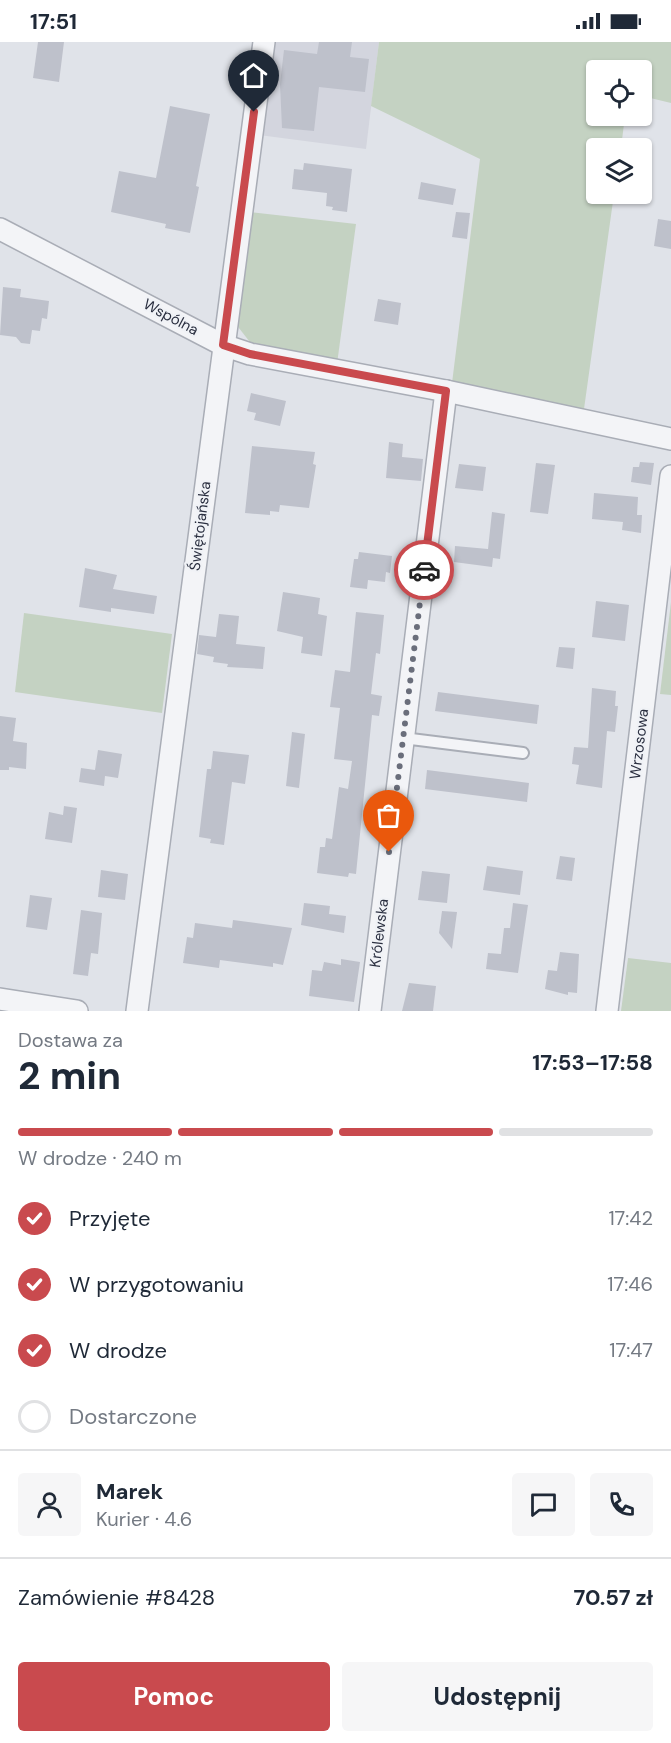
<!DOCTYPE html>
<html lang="pl">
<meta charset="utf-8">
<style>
:root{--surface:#fff;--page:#f6f6f7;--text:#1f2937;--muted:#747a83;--line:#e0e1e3;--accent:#c94a4e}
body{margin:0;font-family:"DM Sans",sans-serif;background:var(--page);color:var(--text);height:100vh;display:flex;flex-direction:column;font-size:22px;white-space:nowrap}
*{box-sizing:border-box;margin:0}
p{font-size:20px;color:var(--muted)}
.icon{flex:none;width:33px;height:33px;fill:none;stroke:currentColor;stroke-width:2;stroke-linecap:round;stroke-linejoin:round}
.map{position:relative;height:969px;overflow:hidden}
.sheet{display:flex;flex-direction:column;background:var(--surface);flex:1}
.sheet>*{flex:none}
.tools{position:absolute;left:586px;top:18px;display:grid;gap:12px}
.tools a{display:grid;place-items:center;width:66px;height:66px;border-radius:6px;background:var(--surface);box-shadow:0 2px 4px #0004;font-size:30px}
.pin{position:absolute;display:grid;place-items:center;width:51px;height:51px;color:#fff;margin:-62px -26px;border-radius:50% 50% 50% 0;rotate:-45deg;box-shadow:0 0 6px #0007}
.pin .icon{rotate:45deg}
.courier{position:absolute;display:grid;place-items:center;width:60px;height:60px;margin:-30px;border:4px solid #c94a4e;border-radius:50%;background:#fff;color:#222;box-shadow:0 2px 8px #0007}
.headline em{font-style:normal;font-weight:700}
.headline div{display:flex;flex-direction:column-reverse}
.headline{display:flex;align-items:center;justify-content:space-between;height:102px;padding:0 18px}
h1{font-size:39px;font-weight:700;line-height:45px}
.bar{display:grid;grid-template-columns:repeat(4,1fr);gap:9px 6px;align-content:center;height:72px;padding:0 18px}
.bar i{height:8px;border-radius:4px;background:var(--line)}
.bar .current{background:var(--accent)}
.bar p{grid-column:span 4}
.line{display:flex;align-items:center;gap:15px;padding:0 18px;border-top:2px solid var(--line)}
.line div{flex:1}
.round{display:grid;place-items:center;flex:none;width:63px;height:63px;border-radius:6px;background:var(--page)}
ol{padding:0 18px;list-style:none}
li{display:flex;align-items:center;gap:18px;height:66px}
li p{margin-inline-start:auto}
li .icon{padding:6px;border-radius:50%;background:var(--accent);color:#fff;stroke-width:4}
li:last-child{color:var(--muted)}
li i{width:33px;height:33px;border:3px solid var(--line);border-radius:50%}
.action{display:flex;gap:12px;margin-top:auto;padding:12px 18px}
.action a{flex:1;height:69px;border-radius:6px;background:var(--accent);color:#fff;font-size:24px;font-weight:700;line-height:69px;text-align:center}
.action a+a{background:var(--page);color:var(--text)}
.status{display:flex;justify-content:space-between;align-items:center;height:42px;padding:0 30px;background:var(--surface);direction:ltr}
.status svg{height:16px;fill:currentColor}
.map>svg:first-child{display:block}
</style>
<div class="status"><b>17:51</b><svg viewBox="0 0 49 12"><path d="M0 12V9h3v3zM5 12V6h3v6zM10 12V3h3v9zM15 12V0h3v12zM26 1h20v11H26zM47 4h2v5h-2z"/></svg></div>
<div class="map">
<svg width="671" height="969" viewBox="0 0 671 969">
<rect width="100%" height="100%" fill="#e0e3e9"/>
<polygon fill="#d3d5de" points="271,0 379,0 366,107 259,93"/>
<g fill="#c4d2c2">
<polygon points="379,0 671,0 671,61 642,54 642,28 597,28 597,74 625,74 621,106 597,106 597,152 614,152 584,367 452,341 480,117 371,64"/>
<polygon points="249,170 356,182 337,322 253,304 235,281"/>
<polygon points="671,560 671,653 660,652"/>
<polygon points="24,571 172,592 162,671 15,650"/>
<polygon points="628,916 671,921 671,969 621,969"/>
</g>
<g fill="#bec1cb">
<polygon points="38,0 64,0 59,40 33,36"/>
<polygon points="319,0 352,0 350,15 369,17 365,50 319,45 314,89 282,86 280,42 284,8 317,12"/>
<polygon points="170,64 210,72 196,144 199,145 190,191 165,186 166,182 111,170 119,129 156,136"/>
<polygon points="304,121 352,127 347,170 332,168 333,165 326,164 327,151 292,147 294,127 303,128"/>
<polygon points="421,140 456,147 453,163 418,157"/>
<polygon points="456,170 470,171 467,197 452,195"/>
<polygon points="658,177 671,179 671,207 654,204"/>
<polygon points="3,245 21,247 20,255 49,259 47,277 42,276 40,289 32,288 30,302 21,301 16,295 0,293"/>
<polygon points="378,257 401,261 398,283 374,279"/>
<polygon points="251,351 286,359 280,384 254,378 256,371 247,369"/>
<polygon points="389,400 403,402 402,415 423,417 421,439 386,436"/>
<polygon points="252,404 315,410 313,422 316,423 309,466 280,463 279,470 270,469 270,473 245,471"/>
<polygon points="640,420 654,421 651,443 631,440 633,425 639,425"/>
<polygon points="536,421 555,423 548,472 530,470"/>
<polygon points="459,422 486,425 483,449 455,446"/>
<polygon points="594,451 638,455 637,473 642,473 641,491 622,488 623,480 592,477"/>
<polygon points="492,470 505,472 500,517 493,516 492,525 454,520 455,504 488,507"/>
<polygon points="359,510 392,514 390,531 386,530 385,540 368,538 367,547 350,545 354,517 358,517"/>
<polygon points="85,526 117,533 113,547 157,554 154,572 111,566 111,570 79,565"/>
<polygon points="283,550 320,556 318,572 327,574 322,614 301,611 303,595 277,589"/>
<polygon points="596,559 629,563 625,599 592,595"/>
<polygon points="356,570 384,573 380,612 376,611 371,652 382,654 379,674 372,673 356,832 349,831 348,835 317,831 320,805 325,805 326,796 332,797 339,745 348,747 352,719 334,717 340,666 330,665 335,628 350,630"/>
<polygon points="219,572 239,574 236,602 265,605 263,627 227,625 228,622 213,620 214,615 197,612 199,593 216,595"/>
<polygon points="559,605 575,606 573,627 556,625"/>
<polygon points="592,646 616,649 615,664 618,664 615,690 607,689 602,746 576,742 579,723 572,722 574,705 588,706"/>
<polygon points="438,650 539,663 537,682 435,669"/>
<polygon points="0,674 16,676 13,699 27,701 26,727 9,725 9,728 0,728"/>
<polygon points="292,690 305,692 299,746 286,744"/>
<polygon points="98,708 122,712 118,736 105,734 104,744 79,740 81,726 95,728"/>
<polygon points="213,709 249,713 245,742 232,740 224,803 210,801 211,797 199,795 207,727 211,727"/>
<polygon points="427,728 529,741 527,760 425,747"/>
<polygon points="64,764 77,766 72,801 45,797 49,770 63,773"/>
<polygon points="560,814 575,816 572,839 556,837"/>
<polygon points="487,824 523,829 520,853 483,848"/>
<polygon points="101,828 128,832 125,858 98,855"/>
<polygon points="422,829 450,832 447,861 418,858"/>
<polygon points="30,853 52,856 47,888 26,885"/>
<polygon points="304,861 330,864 329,872 346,874 344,891 301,883"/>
<polygon points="513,861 528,863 518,931 486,927 488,911 501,912 504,886 510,886"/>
<polygon points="81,868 102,871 98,912 91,911 88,934 73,932"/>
<polygon points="442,869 457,870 452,907 439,891"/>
<polygon points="233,878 292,886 283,923 273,921 273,925 220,918 219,926 183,921 187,895 193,896 195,881 232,886"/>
<polygon points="560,910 579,912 577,951 568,950 568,953 545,947 548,928 557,929"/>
<polygon points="341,917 360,920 354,960 309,954 312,928 322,929 324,920 341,923"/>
<polygon points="409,941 436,944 433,969 402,969"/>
</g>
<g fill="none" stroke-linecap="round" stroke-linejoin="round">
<defs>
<polyline id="service" points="403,696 523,711"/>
<g id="minor">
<polyline points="0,187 223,303 250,312 446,349 671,397"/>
<polyline points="0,957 77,969"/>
<polyline points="137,969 264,0"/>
<polyline points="370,969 446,349"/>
<polyline points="607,969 671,434"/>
</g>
</defs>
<use href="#service" stroke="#a9adb6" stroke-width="14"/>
<use href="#minor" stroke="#a9adb6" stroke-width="24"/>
<use href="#service" stroke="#f3f4f7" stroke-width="10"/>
<use href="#minor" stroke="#f3f4f7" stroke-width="21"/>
</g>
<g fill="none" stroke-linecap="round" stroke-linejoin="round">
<polyline stroke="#6a6e7b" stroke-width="6" stroke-dasharray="0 10.8" points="389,810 424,528"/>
<polyline stroke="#c94a4e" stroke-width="8" points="254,70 223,303 250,312 446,349 424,528"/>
</g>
<g text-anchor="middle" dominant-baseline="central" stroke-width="4.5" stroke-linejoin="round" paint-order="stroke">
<g font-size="15" fill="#2a2f40" stroke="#f0f2f6">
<text transform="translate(171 275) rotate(28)">Wspólna</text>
<text transform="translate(200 484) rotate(-83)">Świętojańska</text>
<text transform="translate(639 702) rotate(-83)">Wrzosowa</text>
<text transform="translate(379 891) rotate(-83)">Królewska</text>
</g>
</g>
</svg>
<div class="tools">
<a><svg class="icon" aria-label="locate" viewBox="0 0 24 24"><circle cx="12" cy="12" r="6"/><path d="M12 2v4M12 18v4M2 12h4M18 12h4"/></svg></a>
<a><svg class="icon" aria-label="layers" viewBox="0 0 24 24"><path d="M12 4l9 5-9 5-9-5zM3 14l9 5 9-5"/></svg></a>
</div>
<div class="pin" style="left:389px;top:810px;background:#ea580c"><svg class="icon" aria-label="bag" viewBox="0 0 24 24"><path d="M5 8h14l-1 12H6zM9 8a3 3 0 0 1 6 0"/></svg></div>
<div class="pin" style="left:254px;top:70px;background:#1f2937"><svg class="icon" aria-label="home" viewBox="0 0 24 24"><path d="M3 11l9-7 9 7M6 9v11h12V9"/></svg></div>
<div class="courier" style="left:424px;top:528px"><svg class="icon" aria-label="car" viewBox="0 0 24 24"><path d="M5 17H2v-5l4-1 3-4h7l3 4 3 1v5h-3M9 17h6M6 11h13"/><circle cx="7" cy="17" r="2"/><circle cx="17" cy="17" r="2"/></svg></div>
</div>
<section class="sheet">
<div class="headline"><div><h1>2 min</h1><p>Dostawa za</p></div><em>17:53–17:58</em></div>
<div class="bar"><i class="current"></i><i class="current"></i><i class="current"></i><i></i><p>W drodze · 240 m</p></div>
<ol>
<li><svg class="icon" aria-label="check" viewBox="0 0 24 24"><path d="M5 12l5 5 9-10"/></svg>Przyjęte<p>17:42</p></li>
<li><svg class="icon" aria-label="check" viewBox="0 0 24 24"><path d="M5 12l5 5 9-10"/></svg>W przygotowaniu<p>17:46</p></li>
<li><svg class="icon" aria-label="check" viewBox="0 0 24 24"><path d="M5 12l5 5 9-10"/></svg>W drodze<p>17:47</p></li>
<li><i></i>Dostarczone</li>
</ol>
<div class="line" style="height:108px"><a class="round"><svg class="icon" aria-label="person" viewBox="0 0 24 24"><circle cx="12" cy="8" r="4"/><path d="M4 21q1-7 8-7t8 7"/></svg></a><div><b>Marek</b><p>Kurier · 4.6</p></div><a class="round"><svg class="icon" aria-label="chat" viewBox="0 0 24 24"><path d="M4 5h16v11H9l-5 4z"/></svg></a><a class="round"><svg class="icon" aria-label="phone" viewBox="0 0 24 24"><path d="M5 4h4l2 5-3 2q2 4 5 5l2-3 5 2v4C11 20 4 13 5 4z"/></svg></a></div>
<div class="line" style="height:78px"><div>Zamówienie #8428</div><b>70.57 zł</b></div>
<div class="action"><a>Pomoc</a><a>Udostępnij</a></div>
</section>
